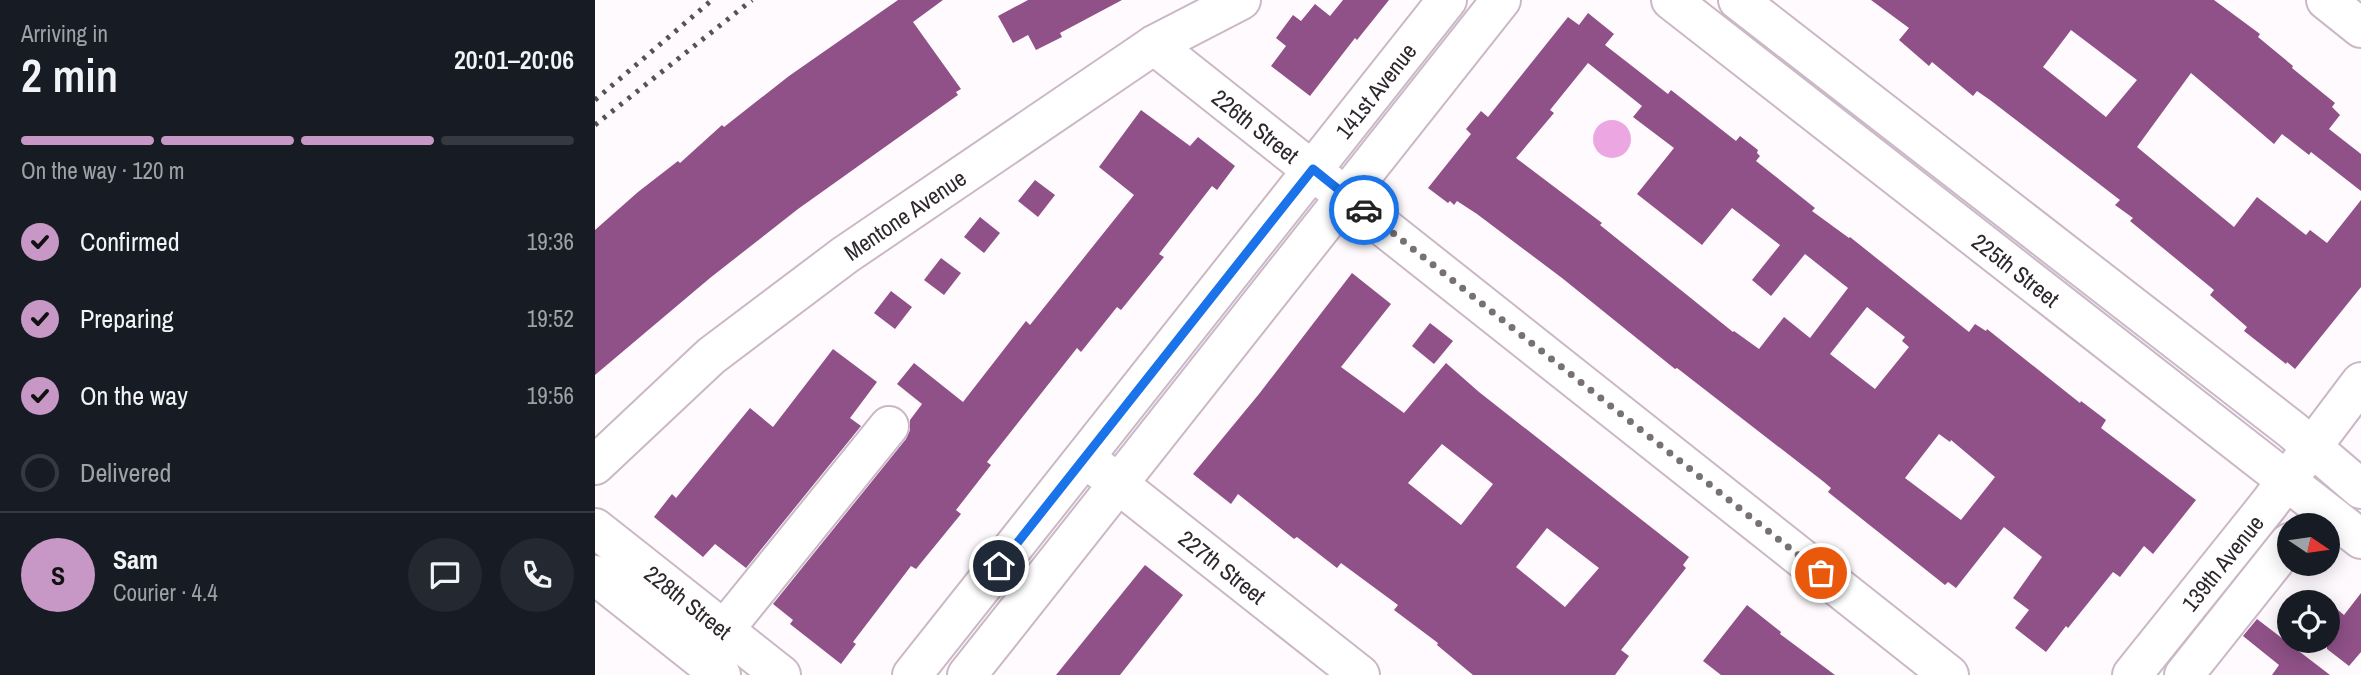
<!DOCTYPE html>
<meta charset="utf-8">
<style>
:root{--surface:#171b24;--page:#242831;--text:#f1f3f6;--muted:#9ea1a6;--line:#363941;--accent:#c797c5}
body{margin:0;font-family:"Archivo Narrow",sans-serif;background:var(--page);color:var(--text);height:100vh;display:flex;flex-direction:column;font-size:26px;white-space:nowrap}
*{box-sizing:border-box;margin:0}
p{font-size:23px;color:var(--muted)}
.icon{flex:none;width:38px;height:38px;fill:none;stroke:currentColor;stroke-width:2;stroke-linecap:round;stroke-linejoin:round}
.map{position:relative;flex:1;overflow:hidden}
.panel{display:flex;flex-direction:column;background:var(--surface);width:595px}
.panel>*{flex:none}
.needle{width:46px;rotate:103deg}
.fabs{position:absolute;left:1682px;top:513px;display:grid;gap:14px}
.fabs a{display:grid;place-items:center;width:63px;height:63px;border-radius:50%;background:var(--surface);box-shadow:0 4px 18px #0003;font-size:35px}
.pin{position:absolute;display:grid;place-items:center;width:60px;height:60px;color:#fff;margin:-30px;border:4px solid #fff;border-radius:50%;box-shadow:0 2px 7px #0007}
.courier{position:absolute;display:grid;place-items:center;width:70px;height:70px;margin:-35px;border:5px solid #1a73e8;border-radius:50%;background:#fff;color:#222;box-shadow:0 2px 9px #0007}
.overview em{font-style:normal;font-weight:600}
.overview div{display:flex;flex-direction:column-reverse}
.overview{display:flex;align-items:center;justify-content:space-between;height:119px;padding:0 21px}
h1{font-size:46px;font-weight:600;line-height:52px}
.bar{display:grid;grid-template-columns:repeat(4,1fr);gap:10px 7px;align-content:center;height:84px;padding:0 21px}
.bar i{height:9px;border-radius:5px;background:var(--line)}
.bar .active{background:var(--accent)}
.bar p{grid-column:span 4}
.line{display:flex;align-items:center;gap:18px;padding:0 21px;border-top:2px solid var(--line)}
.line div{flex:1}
.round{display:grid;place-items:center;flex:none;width:74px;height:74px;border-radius:37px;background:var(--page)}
ol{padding:0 21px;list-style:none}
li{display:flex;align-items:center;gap:21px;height:77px}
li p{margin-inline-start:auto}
li .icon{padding:7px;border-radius:50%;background:var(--accent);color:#111;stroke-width:4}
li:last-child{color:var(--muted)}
li i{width:38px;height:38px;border:4px solid var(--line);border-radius:50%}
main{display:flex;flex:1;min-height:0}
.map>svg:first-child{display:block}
</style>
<main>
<section class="panel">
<div class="overview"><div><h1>2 min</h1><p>Arriving in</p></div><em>20:01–20:06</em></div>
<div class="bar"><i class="active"></i><i class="active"></i><i class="active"></i><i></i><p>On the way · 120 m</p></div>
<ol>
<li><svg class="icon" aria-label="check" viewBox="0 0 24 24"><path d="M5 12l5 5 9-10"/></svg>Confirmed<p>19:36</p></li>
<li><svg class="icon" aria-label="check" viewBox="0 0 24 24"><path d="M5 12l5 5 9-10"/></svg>Preparing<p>19:52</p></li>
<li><svg class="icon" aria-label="check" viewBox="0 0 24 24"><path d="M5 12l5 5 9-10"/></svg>On the way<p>19:56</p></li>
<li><i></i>Delivered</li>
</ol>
<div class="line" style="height:126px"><b class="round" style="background:var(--accent);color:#111">S</b><div><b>Sam</b><p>Courier · 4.4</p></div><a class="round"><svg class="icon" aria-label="chat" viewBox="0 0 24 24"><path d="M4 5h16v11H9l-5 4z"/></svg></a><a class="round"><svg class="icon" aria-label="phone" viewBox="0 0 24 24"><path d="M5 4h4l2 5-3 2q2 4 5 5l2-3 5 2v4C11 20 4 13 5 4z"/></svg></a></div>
</section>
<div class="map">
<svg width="1766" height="675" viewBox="0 0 1766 675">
<rect width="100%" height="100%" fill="#fefafd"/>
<circle fill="#eca7e2" cx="1017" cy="139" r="19"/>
<g fill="#8f5187" fill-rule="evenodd">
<polygon points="303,0 348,0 318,22 366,89 361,92 363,95 203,209 115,278 0,375 0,230 43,192 83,161 85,163 127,125 129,127 194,76"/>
<polygon points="433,0 527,0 465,33 467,37 441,50 433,35 418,43 403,16"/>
<polygon points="748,0 794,0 762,40 760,38 715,96 676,66 691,46 681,38 698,15 706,21 720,4 735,16"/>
<path d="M1276,0H1619L1665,34L1663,37L1698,66L1697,68L1740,103L1737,107L1745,115L1734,129L1766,154V191L1716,152L1714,155L1687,134L1679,144L1596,73L1542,147L1639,227L1662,197L1711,235L1715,230L1732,243L1766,200V287L1700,369L1692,362L1691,364L1649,331L1652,327L1615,295L1619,290L1535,221L1538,218L1520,205L1525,200L1395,100L1382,91L1378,96L1337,62L1334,66L1304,40L1314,28ZM1476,30L1542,80L1511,117L1448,67Z"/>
<path d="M993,13L1019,34L1010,45L1073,94L1076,90L1141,141L1145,136L1163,150L1162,153L1165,156L1161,161L1220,208L1217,211L1254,238L1255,237L1374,332L1380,324L1391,331L1392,329L1485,403L1486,401L1511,420L1506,428L1601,500L1558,554L1549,546L1525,577L1518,572L1473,628L1471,626L1451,652L1420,628L1434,610L1418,598L1447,557L1409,527L1361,588L1353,582L1350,585L1233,492L1236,488L1229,482L1082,368L1080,369L967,278L882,214L862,201L859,205L855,201L853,203L833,188L876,134L871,129L886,111L893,117L973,17L984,25ZM993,63L1047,106L1038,117L1079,148L1042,194L1107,245L1137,208L1185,245L1157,280L1176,296L1210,254L1253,288L1215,338L1189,317L1164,349L1139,331L1138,332L1005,225L1007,223L921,158L959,113L955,110ZM1272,307L1310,337L1307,341L1314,347L1280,389L1235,354ZM1344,434L1355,442L1356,440L1400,477L1366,520L1310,478Z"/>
<polygon points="546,110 595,146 603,137 640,166 622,190 617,186 564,254 569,257 526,310 522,307 486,352 482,348 392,462 396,465 361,510 366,514 321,569 316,566 258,642 261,644 246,664 195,624 198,620 178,604 311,439 315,430 315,420 327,404 302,384 319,363 368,402 431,321 435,325 539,195 504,167"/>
<polygon points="440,180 460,195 443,217 423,201"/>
<polygon points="385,217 405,233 389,253 369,237"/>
<polygon points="346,258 366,273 349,295 329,280"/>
<path d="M757,273L796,304L746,367L809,413L851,363L884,392L1094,557L1088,565L1091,568L1026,650L1034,656L1020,675H878L842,645L843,643L799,610L803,605L746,563L742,568L702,537L699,539L643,494L636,504L598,474L664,394ZM847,444L898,484L866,525L813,483ZM952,528L1004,568L970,607L921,567Z"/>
<polygon points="296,291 317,307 300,329 279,313"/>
<polygon points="835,323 858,341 839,364 817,346"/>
<polygon points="238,349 282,382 255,418 266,426 151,568 120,544 108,557 59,517 77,494 81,498 155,408 178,427"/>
<polygon points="550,565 588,595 525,675 461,675"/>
<polygon points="1766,593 1766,652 1754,666 1732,649 1732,601 1749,615"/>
<polygon points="1152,605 1186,632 1185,634 1240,675 1126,675 1108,661"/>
<polygon points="1662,619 1735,675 1677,675 1684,665 1648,636"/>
</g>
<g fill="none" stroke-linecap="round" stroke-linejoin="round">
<defs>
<g id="minor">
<path id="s1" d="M1076,0L1766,539"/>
<polyline points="1143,0 1697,430 1766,489"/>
<polyline points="1731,0 1766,28"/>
<path id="s2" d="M559,45L1354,675"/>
<path id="s3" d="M0,465L116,356L250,255L559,45L646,0"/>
<path id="s4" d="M503,468L765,675"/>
<path id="s5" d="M0,528L186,675"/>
<polyline points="0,575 126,675"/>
<polyline points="128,631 294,426"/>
<path id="s6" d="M317,675L852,0"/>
<polyline points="372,675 906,0"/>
<path id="s7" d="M1537,675L1674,504L1766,382"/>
<polyline points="1589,675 1694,543"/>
</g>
</defs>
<use href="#minor" stroke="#cbb8c7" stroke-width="42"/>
<use href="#minor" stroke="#fff" stroke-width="38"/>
<g stroke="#585257" stroke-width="5" stroke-dasharray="3.5 7" stroke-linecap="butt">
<polyline points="0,100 117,0"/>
<polyline points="0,125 157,0"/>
</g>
</g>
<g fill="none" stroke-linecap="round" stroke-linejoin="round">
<polyline stroke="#777176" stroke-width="7" stroke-dasharray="0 12.6" points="769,210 1226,573"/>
<polyline stroke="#1a73e8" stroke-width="9" points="404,566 718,169 769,210"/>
</g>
<g text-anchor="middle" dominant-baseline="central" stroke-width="7" stroke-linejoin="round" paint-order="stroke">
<g font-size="23" fill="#2e272d" stroke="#fefafd">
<text stroke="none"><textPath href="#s6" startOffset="746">141st Avenue</textPath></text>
<text stroke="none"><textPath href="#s2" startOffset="130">226th Street</textPath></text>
<text stroke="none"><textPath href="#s3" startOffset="399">Mentone Avenue</textPath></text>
<text stroke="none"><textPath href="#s1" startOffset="438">225th Street</textPath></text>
<text stroke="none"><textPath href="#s7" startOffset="144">139th Avenue</textPath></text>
<text stroke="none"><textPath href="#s4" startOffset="159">227th Street</textPath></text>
<text stroke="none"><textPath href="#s5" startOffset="119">228th Street</textPath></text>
</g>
</g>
</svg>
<div class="fabs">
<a><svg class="needle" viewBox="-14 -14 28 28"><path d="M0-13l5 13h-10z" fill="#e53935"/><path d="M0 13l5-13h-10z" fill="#9ea1a6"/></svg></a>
<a><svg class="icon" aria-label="locate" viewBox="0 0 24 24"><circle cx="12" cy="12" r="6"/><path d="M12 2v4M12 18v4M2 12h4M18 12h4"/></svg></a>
</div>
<div class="pin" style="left:1226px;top:573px;background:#ea580c"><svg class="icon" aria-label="bag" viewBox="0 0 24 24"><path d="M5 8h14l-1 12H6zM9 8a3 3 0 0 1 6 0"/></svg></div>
<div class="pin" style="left:404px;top:566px;background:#1f2937"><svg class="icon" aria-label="home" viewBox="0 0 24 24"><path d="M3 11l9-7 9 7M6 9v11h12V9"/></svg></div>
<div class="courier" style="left:769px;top:210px"><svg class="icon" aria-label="car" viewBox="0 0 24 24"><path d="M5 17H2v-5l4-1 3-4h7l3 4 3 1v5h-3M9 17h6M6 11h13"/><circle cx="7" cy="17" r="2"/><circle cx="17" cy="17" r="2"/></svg></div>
</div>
</main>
